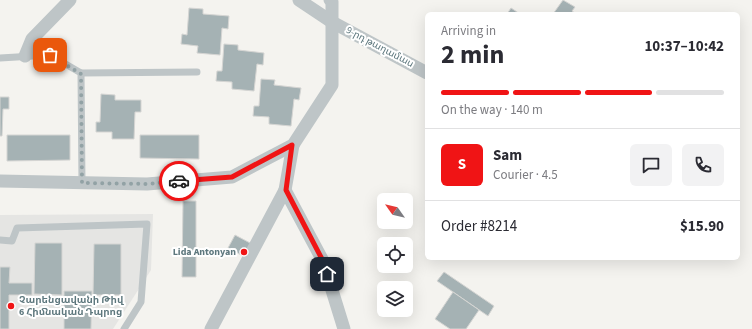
<!DOCTYPE html>
<meta charset="utf-8">
<style>
:root{--surface:#fff;--page:#f2f2f3;--text:#2b2b33;--muted:#7c7c81;--line:#e1e1e2;--accent:#f01415}
body{margin:0;font-family:"Source Sans 3","Noto Sans Armenian",sans-serif;background:var(--page);color:var(--text);height:100vh;display:flex;flex-direction:column;font-size:15px;white-space:nowrap}
*{box-sizing:border-box;margin:0}
p{font-size:13px;color:var(--muted)}
.icon{flex:none;width:22px;height:22px;fill:none;stroke:currentColor;stroke-width:2;stroke-linecap:round;stroke-linejoin:round}
.map{position:relative;flex:1;overflow:hidden}
.side{position:absolute;left:425px;top:12px;width:315px;height:248px;display:flex;flex-direction:column;background:var(--surface);border-radius:6px;box-shadow:0 4px 16px #0002}
.side>*{flex:none}
.needle{width:26px;rotate:304deg}
.controls{position:absolute;left:377px;top:193px;display:grid;gap:8px}
.controls a{display:grid;place-items:center;width:36px;height:36px;border-radius:6px;background:var(--surface);box-shadow:0 4px 16px #0002;font-size:20px}
.pin{position:absolute;display:grid;place-items:center;width:34px;height:34px;color:#fff;margin:-17px;border-radius:8px;box-shadow:0 2px 6px #0006}
.courier{position:absolute;display:grid;place-items:center;width:40px;height:40px;margin:-20px;border:3px solid #f01415;border-radius:50%;background:#fff;color:#222;box-shadow:0 1px 5px #0007}
.head em{font-style:normal;font-weight:700}
.head div{display:flex;flex-direction:column-reverse}
.head{display:flex;align-items:center;justify-content:space-between;height:68px;padding:0 16px}
h1{font-size:26px;font-weight:700;line-height:30px}
.bar{display:grid;grid-template-columns:repeat(4,1fr);gap:6px 4px;align-content:center;height:48px;padding:0 16px}
.bar i{height:5px;border-radius:3px;background:var(--line)}
.bar .active{background:var(--accent)}
.bar p{grid-column:span 4}
.line{display:flex;align-items:center;gap:10px;padding:0 16px;border-top:1px solid var(--line)}
.line div{flex:1}
.round{display:grid;place-items:center;flex:none;width:42px;height:42px;border-radius:6px;background:var(--page)}
.map>svg:first-child{display:block}
</style>
<div class="map">
<svg width="752" height="329" viewBox="0 0 752 329">
<rect width="100%" height="100%" fill="#f4f3ef"/>
<polygon fill="#e5e5e3" points="153,214 151,270 113,329 0,329 0,215"/>
<g fill="#a5b2b4" stroke="#d5d5d3">
<polygon points="563,0 575,7 572,11 576,14 553,14"/>
<polygon points="189,8 203,9 203,14 229,16 228,29 222,28 220,55 197,53 198,46 181,44 182,34 187,35"/>
<polygon points="511,8 520,14 507,14"/>
<polygon points="224,44 238,45 238,50 264,53 263,65 257,64 254,91 232,89 232,82 216,81 217,71 222,71"/>
<polygon points="261,79 275,80 274,85 301,88 299,100 294,99 291,126 269,124 269,117 253,116 254,106 259,106"/>
<polygon points="101,94 115,95 115,100 141,100 141,112 135,112 134,139 112,139 112,132 96,132 96,122 100,122"/>
<polygon points="0,97 9,97 9,109 3,109 2,136 0,136"/>
<polygon points="7,135 70,135 70,160 7,161"/>
<polygon points="140,135 199,135 199,159 140,158"/>
<polygon points="183,201 196,201 196,277 182,277"/>
<polygon points="235,235 252,244 245,257 228,248"/>
<polygon points="35,243 62,243 62,295 34,294"/>
<polygon points="94,244 121,244 121,295 93,295"/>
<polygon points="0,267 10,267 9,283 32,283 32,295 9,295 9,329 0,329"/>
<polygon points="444,272 494,306 488,316 437,281"/>
<polygon points="64,291 92,291 91,329 64,329"/>
<polygon points="453,292 479,310 466,329 450,329 435,319"/>
</g>
<g fill="none" stroke-linecap="round" stroke-linejoin="round">
<g stroke="#bec5c7" stroke-width="7">
<polyline points="0,58 50,55 81,73 82,183"/>
<polyline points="81,73 197,72"/>
<polyline points="0,240 12,241 17,228 147,224 141,302 124,329"/>
</g>
<g stroke="#bec5c7" stroke-width="13">
<polyline points="299,0 332,22 427,73"/>
<polyline points="25,56 32,39 70,0"/>
<polyline points="0,181 147,184 232,177 293,145 332,85 332,2 330,0"/>
<polyline points="285,190 323,261 344,329"/>
<polyline points="211,329 285,190 293,145"/>
</g>
</g>
<g fill="none" stroke-linecap="round" stroke-linejoin="round">
<polyline stroke="#92a2a5" stroke-width="4" stroke-dasharray="0 7.2" points="50,55 81,74 82,183 147,184 179,181"/>
<polyline stroke="#f01415" stroke-width="5" points="179,181 232,177 292,145 286,190 323,261 327,274"/>
</g>
<g fill="#f01415" stroke="#fff" stroke-width="1.5">
<circle cx="244" cy="252" r="4"/>
<circle cx="11" cy="306" r="4"/>
</g>
<g text-anchor="middle" dominant-baseline="central" stroke-width="4" stroke-linejoin="round" paint-order="stroke">
<g font-size="10" fill="#5d777d" stroke="#fff">
<text transform="translate(380 47) rotate(28)">9-րդ թաղամաս</text>
</g>
<g font-size="10" font-weight="bold" fill="#5d777d" stroke="#fff" text-anchor="end">
<text x="236" y="252">Lida Antonyan</text>
<text x="19" y="300" text-anchor="start">Չարենցավանի Թիվ<tspan x="19" dy="12">6 Հիմնական Դպրոց</tspan></text>
</g>
</g>
</svg>
<div class="controls">
<a><svg class="needle" viewBox="-14 -14 28 28"><path d="M0-13l5 13h-10z" fill="#e53935"/><path d="M0 13l5-13h-10z" fill="#7c7c81"/></svg></a>
<a><svg class="icon" aria-label="locate" viewBox="0 0 24 24"><circle cx="12" cy="12" r="6"/><path d="M12 2v4M12 18v4M2 12h4M18 12h4"/></svg></a>
<a><svg class="icon" aria-label="layers" viewBox="0 0 24 24"><path d="M12 4l9 5-9 5-9-5zM3 14l9 5 9-5"/></svg></a>
</div>
<div class="pin" style="left:50px;top:55px;background:#ea580c"><svg class="icon" aria-label="bag" viewBox="0 0 24 24"><path d="M5 8h14l-1 12H6zM9 8a3 3 0 0 1 6 0"/></svg></div>
<div class="pin" style="left:327px;top:274px;background:#1f2937"><svg class="icon" aria-label="home" viewBox="0 0 24 24"><path d="M3 11l9-7 9 7M6 9v11h12V9"/></svg></div>
<div class="courier" style="left:179px;top:181px"><svg class="icon" aria-label="car" viewBox="0 0 24 24"><path d="M5 17H2v-5l4-1 3-4h7l3 4 3 1v5h-3M9 17h6M6 11h13"/><circle cx="7" cy="17" r="2"/><circle cx="17" cy="17" r="2"/></svg></div>
<section class="side">
<div class="head"><div><h1>2 min</h1><p>Arriving in</p></div><em>10:37–10:42</em></div>
<div class="bar"><i class="active"></i><i class="active"></i><i class="active"></i><i></i><p>On the way · 140 m</p></div>
<div class="line" style="height:72px"><b class="round" style="background:var(--accent);color:#fff">S</b><div><b>Sam</b><p>Courier · 4.5</p></div><a class="round"><svg class="icon" aria-label="chat" viewBox="0 0 24 24"><path d="M4 5h16v11H9l-5 4z"/></svg></a><a class="round"><svg class="icon" aria-label="phone" viewBox="0 0 24 24"><path d="M5 4h4l2 5-3 2q2 4 5 5l2-3 5 2v4C11 20 4 13 5 4z"/></svg></a></div>
<div class="line" style="height:52px"><div>Order #8214</div><b>$15.90</b></div>
</section>
</div>
